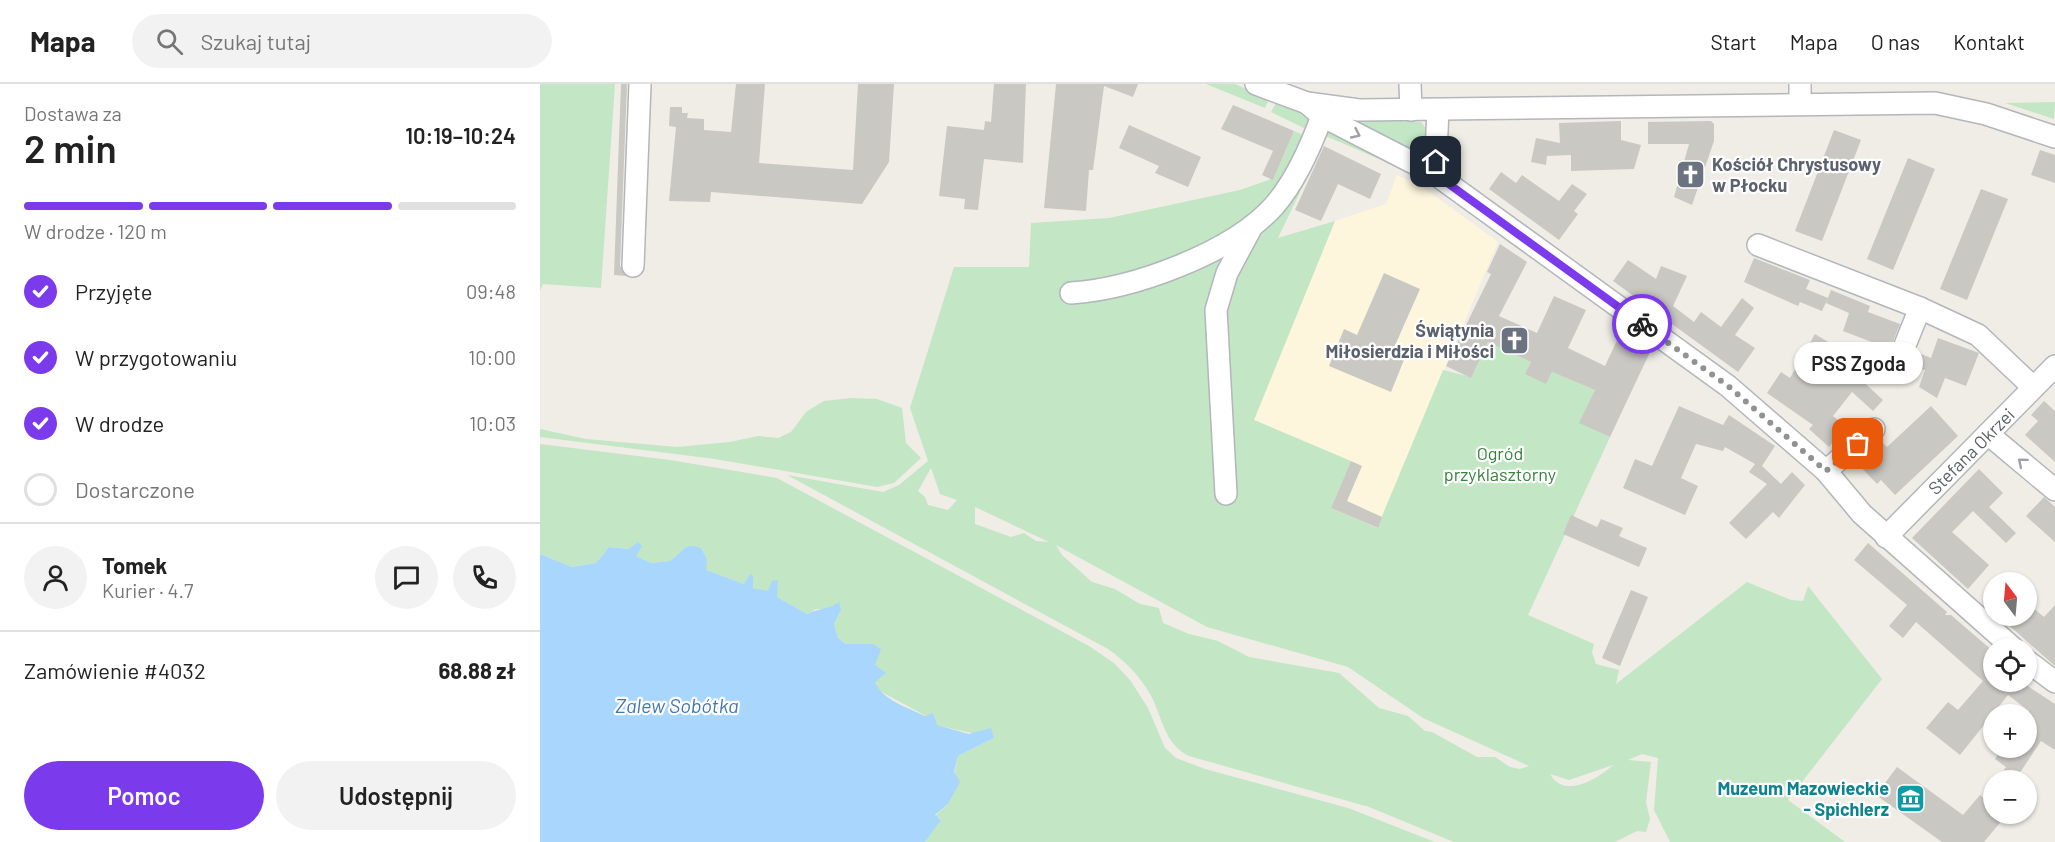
<!DOCTYPE html>
<html lang="pl">
<meta charset="utf-8">
<style>
:root{--surface:#fff;--page:#f2f2f2;--text:#222;--muted:#767676;--line:#e0e0e0;--accent:#7c3aed}
body{margin:0;font-family:Barlow,sans-serif;background:var(--page);color:var(--text);height:100vh;display:flex;flex-direction:column;font-size:22px;white-space:nowrap}
*{box-sizing:border-box;margin:0}
p{font-size:20px;color:var(--muted)}
.icon{flex:none;width:33px;height:33px;fill:none;stroke:currentColor;stroke-width:2;stroke-linecap:round;stroke-linejoin:round}
.map{position:relative;flex:1;overflow:hidden}
.drawer{display:flex;flex-direction:column;background:var(--surface);width:540px}
.drawer>*{flex:none}
.needle{width:39px;rotate:344deg}
.fabs{position:absolute;left:1443px;top:488px;display:grid;gap:12px}
.fabs a{display:grid;place-items:center;width:54px;height:54px;border-radius:50%;background:var(--surface);box-shadow:0 2px 4px #0004;font-size:30px}
.pin{position:absolute;display:grid;place-items:center;width:51px;height:51px;color:#fff;margin:-26px;border-radius:12px;box-shadow:0 3px 9px #0006}
.courier{position:absolute;display:grid;place-items:center;width:60px;height:60px;margin:-30px;border:4px solid #7c3aed;border-radius:50%;background:#fff;color:#222;box-shadow:0 2px 8px #0007}
.bubble{position:absolute;height:42px;border-radius:21px;background:var(--surface);box-shadow:0 2px 4px #0004;font-size:20px;font-weight:600;line-height:42px;text-align:center}
.summary em{font-style:normal;font-weight:600}
.summary div{display:flex;flex-direction:column-reverse}
.summary{display:flex;align-items:center;justify-content:space-between;height:102px;padding:0 24px}
h1{font-size:39px;font-weight:600;line-height:45px}
.bar{display:grid;grid-template-columns:repeat(4,1fr);gap:9px 6px;align-content:center;height:72px;padding:0 24px}
.bar i{height:8px;border-radius:4px;background:var(--line)}
.bar .on{background:var(--accent)}
.bar p{grid-column:span 4}
.line{display:flex;align-items:center;gap:15px;padding:0 24px;border-top:2px solid var(--line)}
.line div{flex:1}
.round{display:grid;place-items:center;flex:none;width:63px;height:63px;border-radius:32px;background:var(--page)}
ol{padding:0 24px;list-style:none}
li{display:flex;align-items:center;gap:18px;height:66px}
li p{margin-inline-start:auto}
li .icon{padding:6px;border-radius:50%;background:var(--accent);color:#fff;stroke-width:4}
li:last-child{color:var(--muted)}
li i{width:33px;height:33px;border:3px solid var(--line);border-radius:50%}
.action{display:flex;gap:12px;margin-top:auto;padding:12px 24px}
.action a{flex:1;height:69px;border-radius:36px;background:var(--accent);color:#fff;font-size:24px;font-weight:600;line-height:69px;text-align:center}
.action a+a{background:var(--page);color:var(--text)}
header{display:flex;align-items:center;gap:36px;box-sizing:border-box;height:84px;padding:0 30px;background:var(--surface);border-bottom:2px solid var(--line)}
header strong{font-size:28px}
nav{display:flex;gap:33px;margin-inline-start:auto;font-size:21px}
.search{width:420px;height:54px;background:var(--page);display:flex;align-items:center;gap:15px;box-sizing:border-box;padding:0 21px;border-radius:33px;color:var(--muted);font-size:22px}
main{display:flex;flex:1;min-height:0}
.map>svg:first-child{display:block}
</style>
<header>
<strong>Mapa</strong>
<div class="search"><svg class="icon" aria-label="search" viewBox="0 0 24 24"><circle cx="10" cy="10" r="6"/><path d="M15 15l6 6"/></svg>Szukaj tutaj</div>
<nav><a>Start</a><a>Mapa</a><a>O nas</a><a>Kontakt</a></nav>
</header>
<main>
<section class="drawer">
<div class="summary"><div><h1>2 min</h1><p>Dostawa za</p></div><em>10:19–10:24</em></div>
<div class="bar"><i class="on"></i><i class="on"></i><i class="on"></i><i></i><p>W drodze · 120 m</p></div>
<ol>
<li><svg class="icon" aria-label="check" viewBox="0 0 24 24"><path d="M5 12l5 5 9-10"/></svg>Przyjęte<p>09:48</p></li>
<li><svg class="icon" aria-label="check" viewBox="0 0 24 24"><path d="M5 12l5 5 9-10"/></svg>W przygotowaniu<p>10:00</p></li>
<li><svg class="icon" aria-label="check" viewBox="0 0 24 24"><path d="M5 12l5 5 9-10"/></svg>W drodze<p>10:03</p></li>
<li><i></i>Dostarczone</li>
</ol>
<div class="line" style="height:108px"><a class="round"><svg class="icon" aria-label="person" viewBox="0 0 24 24"><circle cx="12" cy="8" r="4"/><path d="M4 21q1-7 8-7t8 7"/></svg></a><div><b>Tomek</b><p>Kurier · 4.7</p></div><a class="round"><svg class="icon" aria-label="chat" viewBox="0 0 24 24"><path d="M4 5h16v11H9l-5 4z"/></svg></a><a class="round"><svg class="icon" aria-label="phone" viewBox="0 0 24 24"><path d="M5 4h4l2 5-3 2q2 4 5 5l2-3 5 2v4C11 20 4 13 5 4z"/></svg></a></div>
<div class="line" style="height:78px"><div>Zamówienie #4032</div><b>68.88 zł</b></div>
<div class="action"><a>Pomoc</a><a>Udostępnij</a></div>
</section>
<div class="map">
<svg width="1515" height="758" viewBox="0 0 1515 758">
<rect width="100%" height="100%" fill="#efede6"/>
<polygon fill="#fdf6dd" points="857,91 881,102 958,158 838,444 791,424 811,378 714,336 795,137 846,120"/>
<g fill="#c3e6c4" fill-rule="evenodd">
<polygon points="0,0 75,0 61,204 3,200 0,207"/>
<polygon points="666,0 695,0 729,15 725,24"/>
<polygon points="1515,18 1514,35 1465,19"/>
<polygon points="736,19 766,28 772,35 770,47 731,28"/>
<polygon points="808,35 881,38 889,49 888,76"/>
<polygon points="784,44 867,87 781,50"/>
<path d="M754,47L783,60L738,154L795,137L714,336L811,377L791,424L837,444L903,286L931,293L948,258L991,278L986,290L1006,299L1012,288L1055,306L1040,339L1070,353L988,531L1054,560L1052,568L1056,580L1079,586L1076,600L1207,498L1251,516L1263,517L1268,502L1342,595L1248,716L1305,758H1130L1114,726L1118,674L1102,670L1088,676L1111,678L1106,718L1110,735L1106,748L1097,747L1075,758H914L829,723L649,672C623,659 623,633 610,610C599,591 585,577 568,565L247,391L343,408L359,401L388,377L370,324L414,183H489L491,139L569,134L700,106L734,94ZM391,384L400,410L417,416L408,426L388,421L385,413L378,407ZM435,423L509,458L496,457L484,449L471,453L435,440ZM516,461L667,543L808,583L883,634L989,682L980,685L970,683L955,673H937L892,648L885,647L868,632L839,624L799,589L709,573L678,557L649,550L623,539L619,524L600,520L575,505L552,498L522,471ZM1073,681C1059,694 1024,716 1010,690L1029,696Z"/>
<polygon points="312,314 337,315 362,324 366,359 381,374 354,399 337,403 175,375 0,353 0,345 46,355 137,363 190,358 218,352 238,354 251,348 266,328 284,317"/>
<path d="M0,360L130,376L237,394L549,562L574,579L590,596L608,624L625,664L636,674L665,685L808,724L895,758H385L401,735L395,732L408,720L418,672L454,654L396,641L393,629L386,632L338,606L335,598L333,560H306L298,554L294,540L301,526L276,525L267,530L228,508L213,504V493L210,491L204,500L165,486L167,475L161,464C144,457 143,468 130,477L111,479L96,472L94,463L89,465L69,463L56,479L32,483L0,470Z"/>
</g>
<path fill="#a9d6fd" d="M98,458L102,462L96,472L111,479L130,477C143,468 144,457 161,464L167,475L166,486L204,500L210,490L213,492V504L228,507L232,497L238,496L237,513L267,530C278,524 289,526 299,518L301,526L294,540L298,554L306,560H333L341,565L335,581L346,589L335,598C342,616 369,624 385,632L393,629L397,641L429,650L451,644L454,654L418,672L414,688L420,698L408,720L395,731L401,736L385,758H0V470L32,483L56,479L69,463L89,465Z"/>
<g fill="#cac8c3">
<polygon points="81,0 87,0 80,182 86,192 74,191"/>
<polygon points="196,0 225,0 219,79 313,86 318,0 354,0 349,78 322,120 171,108 170,118 129,117 136,43 129,42 130,23 142,23 142,29 148,29 147,34 164,35 164,46 191,48"/>
<polygon points="454,0 486,0 483,79 444,75 438,126 424,125 425,115 399,112 407,42 444,46 445,37 451,38"/>
<polygon points="516,0 598,0 593,13 564,2 553,86 549,86 546,127 504,124"/>
<polygon points="693,21 754,47 733,96 722,91 733,67 681,45"/>
<polygon points="1081,37 1081,56 1101,61 1094,85 1031,87 1031,71 1007,72 1006,81 991,78 996,54 1020,59 1019,39"/>
<polygon points="1171,37 1174,40 1174,57 1152,121 1134,113 1149,60 1108,60 1108,38"/>
<polygon points="589,41 661,73 648,103 615,89 619,82 579,64"/>
<polygon points="1294,46 1321,56 1282,157 1255,147"/>
<polygon points="784,62 841,90 830,115 798,100 781,137 755,126"/>
<polygon points="1500,66 1515,71 1515,99 1491,91"/>
<polygon points="1368,74 1395,85 1353,186 1327,175"/>
<polygon points="961,88 976,99 982,91 1019,117 1032,100 1047,110 1034,127 1038,130 1019,156 949,105"/>
<polygon points="1441,105 1468,115 1427,216 1400,205"/>
<polygon points="960,160 987,178 959,232 997,249 1014,212 1046,226 1028,264 1065,282 1081,248 1110,268 1070,353 1039,339 1055,306 1012,288 1006,300 985,290 991,278 948,258 931,294 906,282 951,190 947,188"/>
<polygon points="1214,174 1270,196 1266,205 1288,214 1282,227 1260,218 1258,222 1204,198"/>
<polygon points="1088,176 1116,195 1121,182 1147,192 1133,222 1154,238 1161,228 1181,243 1202,214 1214,224 1195,251 1215,264 1198,288 1073,197"/>
<polygon points="844,189 880,205 853,266 866,271 851,308 789,282 804,245 817,251"/>
<polygon points="1291,206 1330,222 1328,228 1360,240 1350,265 1303,247 1309,229 1286,219"/>
<polygon points="1275,250 1298,264 1293,273 1303,279 1343,316 1333,327 1312,308 1293,332 1311,347 1299,358 1295,355 1289,363 1269,345 1273,341 1227,309 1241,288 1250,294"/>
<polygon points="1398,254 1439,269 1426,302 1405,294 1397,314 1379,303 1385,286 1369,281 1376,268 1391,274"/>
<polygon points="1504,317 1515,327 1515,378 1485,351 1498,337 1491,331"/>
<polygon points="1139,322 1183,341 1189,331 1235,362 1222,382 1241,400 1252,388 1265,401 1239,434 1233,428 1206,455 1189,439 1227,400 1209,388 1215,380 1185,363 1183,367 1156,360 1141,394 1158,402 1145,431 1083,404 1095,375 1112,382"/>
<polygon points="1391,322 1418,352 1355,411 1341,396 1337,400 1316,378 1340,356 1347,363"/>
<polygon points="811,377 822,382 807,417 842,433 838,444 791,424"/>
<polygon points="1439,385 1463,409 1449,423 1476,449 1466,459 1433,427 1412,448 1449,481 1428,505 1372,454"/>
<polygon points="1504,413 1515,423 1515,458 1486,432"/>
<polygon points="1031,431 1057,443 1061,435 1083,444 1079,452 1107,464 1099,483 1023,450"/>
<polygon points="1328,459 1407,528 1405,531 1411,531 1454,568 1454,597 1480,597 1515,620 1515,666 1501,657 1475,696 1457,696 1466,683 1455,675 1463,663 1486,663 1489,627 1468,611 1420,671 1386,644 1408,618 1418,626 1443,597 1376,538 1363,554 1349,542 1367,521 1314,476"/>
<polygon points="1091,506 1108,513 1080,582 1062,574"/>
<polygon points="1486,518 1504,533 1515,521 1515,582 1457,531 1486,531"/>
<polygon points="1357,683 1423,731 1440,711 1445,715 1454,701 1454,729 1468,729 1444,758 1402,758 1336,711"/>
</g>
<g fill="none" stroke-linecap="round" stroke-linejoin="round">
<defs>
<g id="minor">
<polyline points="716,0 767,19 819,26 1395,19 1446,30 1515,53"/>
<polyline points="870,0 871,26"/>
<polyline points="1260,0 1260,19"/>
<polyline points="767,19 782,32 895,90 1188,302 1286,387 1322,430 1473,564"/>
<polyline points="895,90 898,26"/>
<polyline points="1218,161 1380,224 1438,251 1493,303"/>
<polyline points="93,182 100,0"/>
<path d="M531,209C593,205 692,169 734,122C755,98 771,62 782,32"/>
<polyline points="1361,271 1380,224"/>
<polyline points="1448,350 1515,406"/>
<polyline points="1286,387 1334,345"/>
<polyline points="686,410 676,226 687,189 710,146"/>
<polyline points="1346,453 1515,282"/>
<polyline points="1486,576 1515,598"/>
</g>
</defs>
<use href="#minor" stroke="#b3b6ba" stroke-width="24"/>
<use href="#minor" stroke="#fff" stroke-width="21"/>
</g>
<defs><path id="oneway-chevron" d="M-2-3.5L2.5 0L-2 3.5" fill="none" stroke-width="1.6" stroke-linecap="round" stroke-linejoin="round" transform="scale(1.5)"/></defs>
<g stroke="#9ea0a3">
<use href="#oneway-chevron" transform="translate(816 50) rotate(25)"/>
<use href="#oneway-chevron" transform="translate(1482 378) rotate(-140)"/>
</g>
<g fill="none" stroke-linecap="round" stroke-linejoin="round">
<polyline stroke="#909293" stroke-width="6" stroke-dasharray="0 10.8" points="1102,240 1188,302 1286,387 1318,360"/>
<polyline stroke="#7c3aed" stroke-width="8" points="896,78 895,90 1102,240"/>
</g>
<defs>
<symbol id="church-square" viewBox="-11 -11 22 22"><rect x="-9" y="-9" width="18" height="18" rx="4" fill="#6b7280" stroke="#fff"/><path d="M-1.2-6h2.4v3.5h3.3v2.4h-3.3V6h-2.4V-.1h-3.3v-2.4h3.3Z" fill="#fff"/></symbol>
<symbol id="museum-square" viewBox="-11 -11 22 22"><rect x="-9" y="-9" width="18" height="18" rx="4" fill="#0f9aa8" stroke="#fff"/><path d="M0-6L6-3V-2H-6V-3ZM-5-1h2V3h-2ZM-1-1h2V3h-2ZM3-1h2V3H3ZM-6 4H6V6H-6Z" fill="#fff"/></symbol>
</defs>
<g fill-rule="evenodd">
<use href="#church-square" x="1134" y="74" width="33" height="33"/>
<use href="#church-square" x="958" y="240" width="33" height="33"/>
<use href="#museum-square" x="1354" y="698" width="33" height="33"/>
</g>
<g text-anchor="middle" dominant-baseline="central" stroke-width="4.5" stroke-linejoin="round" paint-order="stroke">
<g font-size="18" font-weight="bold" fill="#5b616d" stroke="#fff" text-anchor="start">
<text x="1172" y="80">Kościół Chrystusowy<tspan x="1172" dy="21">w Płocku</tspan></text>
<text x="954" y="246" text-anchor="end">Świątynia<tspan x="954" dy="21">Miłosierdzia i Miłości</tspan></text>
</g>
<g font-size="18" fill="#5d6166" stroke="#fff">
<text transform="translate(1431 367) rotate(-45)">Stefana Okrzei</text>
</g>
<g font-size="18" fill="#37833d" stroke="#fff">
<text x="960" y="369">Ogród<tspan x="960" dy="21">przyklasztorny</tspan></text>
</g>
<g font-size="18" font-weight="bold" fill="#0d838f" stroke="#fff" text-anchor="end">
<text x="1349" y="704">Muzeum Mazowieckie<tspan x="1349" dy="21">- Spichlerz</tspan></text>
</g>
<g font-size="20" font-style="italic" fill="#4476af" stroke="#fff">
<text x="137" y="621">Zalew Sobótka</text>
</g>
</g>
</svg>
<div class="fabs">
<a><svg class="needle" viewBox="-14 -14 28 28"><path d="M0-13l5 13h-10z" fill="#e53935"/><path d="M0 13l5-13h-10z" fill="#767676"/></svg></a>
<a><svg class="icon" aria-label="locate" viewBox="0 0 24 24"><circle cx="12" cy="12" r="6"/><path d="M12 2v4M12 18v4M2 12h4M18 12h4"/></svg></a>
<a>+</a>
<a>−</a>
</div>
<div class="pin" style="left:1318px;top:360px;background:#ea580c"><svg class="icon" aria-label="bag" viewBox="0 0 24 24"><path d="M5 8h14l-1 12H6zM9 8a3 3 0 0 1 6 0"/></svg></div>
<div class="pin" style="left:896px;top:78px;background:#1f2937"><svg class="icon" aria-label="home" viewBox="0 0 24 24"><path d="M3 11l9-7 9 7M6 9v11h12V9"/></svg></div>
<div class="courier" style="left:1102px;top:240px"><svg class="icon" aria-label="bike" viewBox="0 0 24 24"><circle cx="6" cy="16" r="4"/><circle cx="18" cy="16" r="4"/><path d="M6 16l4-8h5l3 8M10 8l3 8H6M13 5h3"/></svg></div>
<div class="bubble" style="left:1254px;top:258px;width:129px">PSS Zgoda</div>
</div>
</main>
